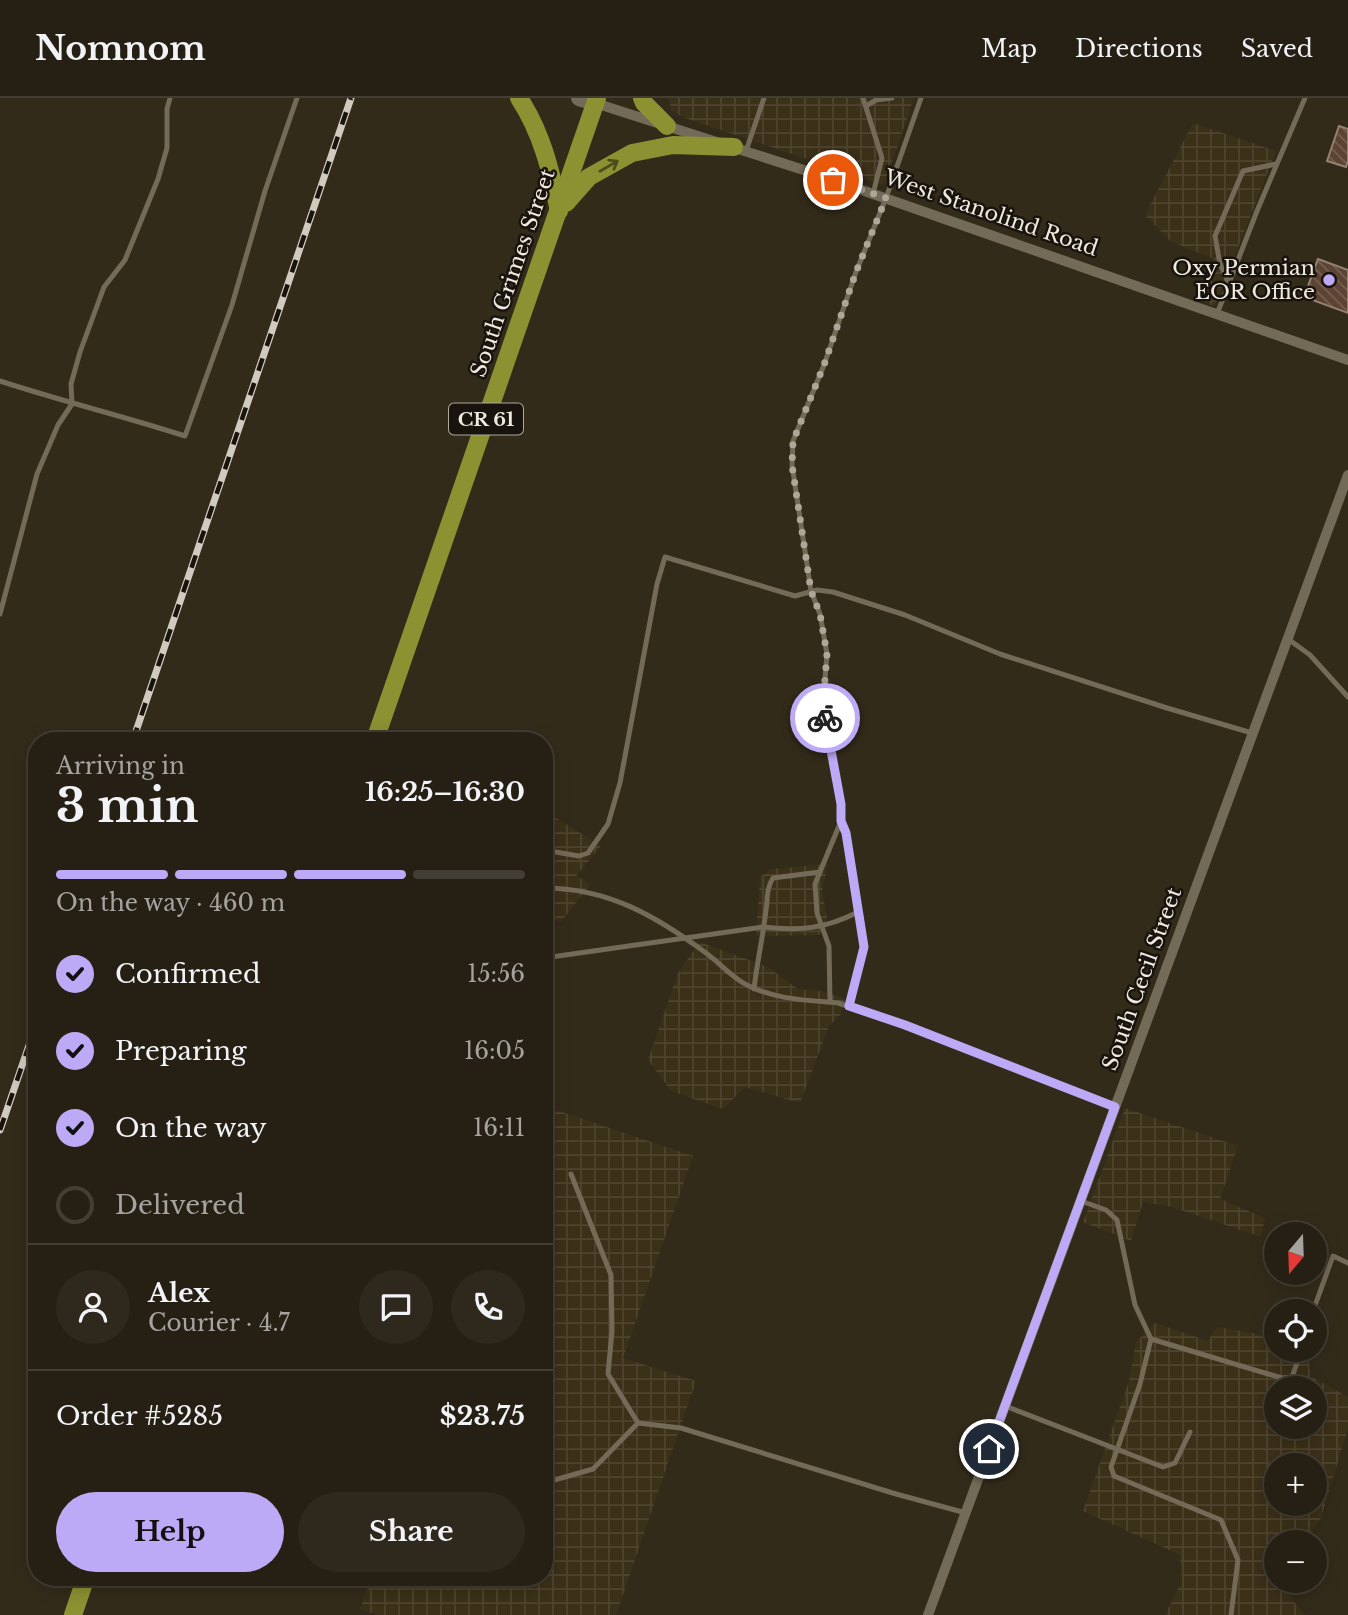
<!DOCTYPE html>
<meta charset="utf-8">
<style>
:root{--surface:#262014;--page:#2e281d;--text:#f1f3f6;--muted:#a4a3a0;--line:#423e34;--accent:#bcaaf6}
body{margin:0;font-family:"Libre Baskerville",serif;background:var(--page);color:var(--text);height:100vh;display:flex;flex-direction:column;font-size:26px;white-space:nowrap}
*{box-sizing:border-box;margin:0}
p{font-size:23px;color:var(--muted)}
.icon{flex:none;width:38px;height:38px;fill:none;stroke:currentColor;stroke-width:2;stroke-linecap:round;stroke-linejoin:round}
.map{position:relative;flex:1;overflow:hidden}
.side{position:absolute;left:28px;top:634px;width:525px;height:854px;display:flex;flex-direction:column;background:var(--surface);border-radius:28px;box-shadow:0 4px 18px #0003,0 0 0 2px var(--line)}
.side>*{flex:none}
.needle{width:46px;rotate:199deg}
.buttons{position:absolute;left:1264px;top:1124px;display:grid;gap:14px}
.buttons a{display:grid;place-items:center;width:63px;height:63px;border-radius:50%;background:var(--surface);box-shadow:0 4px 18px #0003,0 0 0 2px var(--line);font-size:35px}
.pin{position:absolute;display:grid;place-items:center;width:60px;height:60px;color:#fff;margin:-30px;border:4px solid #fff;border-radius:50%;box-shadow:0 2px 7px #0007}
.courier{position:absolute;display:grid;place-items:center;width:70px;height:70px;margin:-35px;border:5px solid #bcaaf6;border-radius:50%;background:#fff;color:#222;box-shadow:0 2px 9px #0007}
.summary em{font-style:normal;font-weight:800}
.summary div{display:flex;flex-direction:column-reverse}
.summary{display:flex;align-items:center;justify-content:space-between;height:119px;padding:0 28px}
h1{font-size:46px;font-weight:800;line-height:52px}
.bar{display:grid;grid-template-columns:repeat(4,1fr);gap:10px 7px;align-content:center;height:84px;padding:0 28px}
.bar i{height:9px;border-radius:5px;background:var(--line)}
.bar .current{background:var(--accent)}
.bar p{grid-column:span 4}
.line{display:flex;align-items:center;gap:18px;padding:0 28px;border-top:2px solid var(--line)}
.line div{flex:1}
.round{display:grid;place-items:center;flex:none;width:74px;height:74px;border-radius:37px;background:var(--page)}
ol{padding:0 28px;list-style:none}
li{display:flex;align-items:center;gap:21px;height:77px}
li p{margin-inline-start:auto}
li .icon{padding:7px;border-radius:50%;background:var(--accent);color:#111;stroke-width:4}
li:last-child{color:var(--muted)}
li i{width:38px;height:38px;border:4px solid var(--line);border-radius:50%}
.action{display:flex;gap:14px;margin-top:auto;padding:14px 28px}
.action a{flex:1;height:80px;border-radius:42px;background:var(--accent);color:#111;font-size:28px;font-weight:800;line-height:80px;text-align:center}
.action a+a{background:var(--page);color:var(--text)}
header{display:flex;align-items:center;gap:42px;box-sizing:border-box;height:98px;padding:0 35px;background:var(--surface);border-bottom:2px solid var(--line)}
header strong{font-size:33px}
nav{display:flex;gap:38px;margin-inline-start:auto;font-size:24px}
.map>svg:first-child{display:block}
</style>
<header>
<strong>Nomnom</strong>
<nav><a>Map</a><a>Directions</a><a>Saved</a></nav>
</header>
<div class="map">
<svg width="1348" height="1517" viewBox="0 0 1348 1517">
<defs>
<pattern id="industrial-grid" width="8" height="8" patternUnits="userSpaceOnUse" patternTransform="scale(1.75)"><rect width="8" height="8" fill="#3b3018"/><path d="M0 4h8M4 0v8" fill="none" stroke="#4e442e"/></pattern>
<pattern id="building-back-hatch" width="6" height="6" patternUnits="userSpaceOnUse" patternTransform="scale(1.75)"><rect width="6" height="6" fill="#5d4432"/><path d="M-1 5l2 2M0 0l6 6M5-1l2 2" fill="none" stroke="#755f4f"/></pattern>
</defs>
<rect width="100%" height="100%" fill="#332b1a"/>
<g fill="url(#industrial-grid)" fill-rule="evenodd">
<polygon points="669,0 914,0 884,87 685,20 671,13"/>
<polygon points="1193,25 1276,53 1215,208 1201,203 1214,161 1170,143 1145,117"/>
<polygon points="553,718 601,748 576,778 590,786 561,824 544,820 544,730"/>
<polygon points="828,766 822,792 827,820 819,837 756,838 760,779 771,771"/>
<polygon points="700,844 768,869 798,891 820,893 845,900 841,916 829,928 800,1005 745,989 723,1011 671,993 648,962 678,875"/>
<polygon points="544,1008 693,1058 623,1260 696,1283 616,1517 378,1517 360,1511 372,1479 544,1479"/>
<polygon points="1125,1010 1238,1048 1220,1101 1265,1120 1261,1139 1172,1109 1143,1104 1131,1143 1083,1124"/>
<path d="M1155,1225L1208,1243L1217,1229L1276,1239V1251H1308L1310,1278L1348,1299V1330L1321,1420L1304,1444H1276V1482H1279L1278,1486L1306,1517H1165L1182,1483L1180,1457L1083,1413L1129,1283L1136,1244ZM1276,1290H1314V1328H1276ZM1276,1367H1314V1405H1276Z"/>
</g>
<g fill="url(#building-back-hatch)" stroke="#948173" stroke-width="2">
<polygon points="1339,28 1348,31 1348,63 1346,69 1327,63"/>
<polygon points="1318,161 1348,172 1348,215 1304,199"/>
</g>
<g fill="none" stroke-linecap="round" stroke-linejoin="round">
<g stroke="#736a57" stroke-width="5">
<polyline points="863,0 882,60 873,96"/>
<polyline points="866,8 876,2 892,0"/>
<polyline points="746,53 764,0"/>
<polyline points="1229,186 1220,166 1215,138 1243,73 1276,66"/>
<polyline points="1217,216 1257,113 1305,0"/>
<path d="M0,283C61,303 123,318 185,338L232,207L265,93L297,0"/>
<polyline points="0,516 37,376 58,327 72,306 71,286 80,254 104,189 125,162 158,81 167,50 167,11 170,0"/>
<polyline points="1288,541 1310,557 1348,599"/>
<polyline points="841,723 846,735 851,765 864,849 849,908"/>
<polyline points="544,755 550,753 579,758 588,755 608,726 620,685 657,486 665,459 795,498 817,492 833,494 905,517 1000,556 1167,610 1252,635"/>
<path d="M544,790C608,790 656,818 706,855C720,865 733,881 749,888C777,902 808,902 838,905C932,935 1023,976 1115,1009"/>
<path d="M544,860L763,829C799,833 825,831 858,814"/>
<path d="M754,891C757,864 763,839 766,812C768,800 766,791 773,780L820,774"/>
<polyline points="830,904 829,848 817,815 815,786 841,723 841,706 823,606 827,556 820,516 811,493 792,367 793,343 824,267 856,174 886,100 921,0"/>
<polyline points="571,1076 611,1177 612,1233 608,1276 638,1325"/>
<polyline points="1081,1103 1106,1112 1117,1122 1135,1207 1151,1241 1140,1286 1111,1369 1114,1378 1221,1422 1238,1462 1231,1517"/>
<polyline points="1313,1213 1333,1158 1348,1165"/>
<polyline points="1151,1241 1282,1280 1292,1279 1302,1251"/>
<polyline points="1005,1308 1163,1369 1175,1365 1190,1334"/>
<polyline points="544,1385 593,1371 638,1325 681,1330 896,1396 966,1415"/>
</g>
<g stroke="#736a57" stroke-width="10">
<polyline points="595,5 813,75 1348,262"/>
<polyline points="928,1517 1348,377"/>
</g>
<polyline stroke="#736a57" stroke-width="16" points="579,0 595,5"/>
<g stroke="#8c9232" stroke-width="18">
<path d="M519,0C542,35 551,73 559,113"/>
<polyline points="642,0 644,5 667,28"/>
<polyline points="566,105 589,79 632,55 673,47 734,49"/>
<polyline points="375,642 597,0"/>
<polyline points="73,1517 86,1479"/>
</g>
<defs>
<g id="rail">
<polyline points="133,642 351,0"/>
<polyline points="0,1032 37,924"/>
</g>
</defs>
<use href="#rail" stroke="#d0cbbf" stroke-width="7"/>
<use href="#rail" stroke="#18140d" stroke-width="4.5" stroke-dasharray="13" stroke-linecap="butt"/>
</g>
<defs><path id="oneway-shaft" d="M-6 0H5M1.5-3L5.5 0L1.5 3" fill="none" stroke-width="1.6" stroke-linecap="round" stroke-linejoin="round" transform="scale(1.75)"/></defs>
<use stroke="#4c4d1e" href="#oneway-shaft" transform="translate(609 68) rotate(-30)"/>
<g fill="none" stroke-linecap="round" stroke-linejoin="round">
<polyline stroke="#ada699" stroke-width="7" stroke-dasharray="0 12.6" points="825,620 823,606 827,556 820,516 811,493 792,367 793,343 824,267 856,174 886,100 833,82"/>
<polyline stroke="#bcaaf6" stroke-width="9" points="825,620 841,706 841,723 846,735 864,849 849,908 905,927 1115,1009 989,1351"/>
</g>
<circle fill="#bcaaf6" stroke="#18140d" stroke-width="2.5" cx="1329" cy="182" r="7"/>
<g text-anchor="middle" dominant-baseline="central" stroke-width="5" stroke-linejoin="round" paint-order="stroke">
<rect fill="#18140d" stroke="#aea99f" stroke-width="2" x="449" y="305.5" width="74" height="31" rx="5"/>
<g font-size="19" font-weight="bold" fill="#eee9de">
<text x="486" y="321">CR 61</text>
</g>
<g font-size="21" fill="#eee9de" stroke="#18140d">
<text transform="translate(991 115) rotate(19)">West Stanolind Road</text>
<text transform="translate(513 175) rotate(-71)">South Grimes Street</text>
<text transform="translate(1142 881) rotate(-70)">South Cecil Street</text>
</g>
<g font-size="21" fill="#eee9de" stroke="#18140d" text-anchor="end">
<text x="1315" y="170">Oxy Permian<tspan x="1315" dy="24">EOR Office</tspan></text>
</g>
</g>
</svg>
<div class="buttons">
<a><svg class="needle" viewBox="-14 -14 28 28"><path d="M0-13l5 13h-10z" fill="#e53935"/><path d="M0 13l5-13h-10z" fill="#a4a3a0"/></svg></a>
<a><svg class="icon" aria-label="locate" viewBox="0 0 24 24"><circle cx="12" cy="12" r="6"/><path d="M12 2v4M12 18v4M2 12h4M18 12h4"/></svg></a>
<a><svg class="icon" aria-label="layers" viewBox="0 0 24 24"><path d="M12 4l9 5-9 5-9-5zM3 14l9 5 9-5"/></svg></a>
<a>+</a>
<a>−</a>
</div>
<div class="pin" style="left:833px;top:82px;background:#ea580c"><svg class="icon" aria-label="bag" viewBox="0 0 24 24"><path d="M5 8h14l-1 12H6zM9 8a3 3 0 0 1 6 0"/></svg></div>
<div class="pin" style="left:989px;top:1351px;background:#1f2937"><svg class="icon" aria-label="home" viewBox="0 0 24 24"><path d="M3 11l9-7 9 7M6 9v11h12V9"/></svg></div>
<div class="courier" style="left:825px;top:620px"><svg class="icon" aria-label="bike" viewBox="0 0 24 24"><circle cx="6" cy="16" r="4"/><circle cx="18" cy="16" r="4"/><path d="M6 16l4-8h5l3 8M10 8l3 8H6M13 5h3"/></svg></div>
<section class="side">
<div class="summary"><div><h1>3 min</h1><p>Arriving in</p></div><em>16:25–16:30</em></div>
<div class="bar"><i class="current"></i><i class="current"></i><i class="current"></i><i></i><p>On the way · 460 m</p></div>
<ol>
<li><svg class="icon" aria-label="check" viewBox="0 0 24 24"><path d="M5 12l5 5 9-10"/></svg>Confirmed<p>15:56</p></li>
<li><svg class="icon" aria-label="check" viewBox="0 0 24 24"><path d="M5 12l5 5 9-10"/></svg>Preparing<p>16:05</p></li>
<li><svg class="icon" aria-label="check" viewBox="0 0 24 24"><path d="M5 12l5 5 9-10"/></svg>On the way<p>16:11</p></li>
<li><i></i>Delivered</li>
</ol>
<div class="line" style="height:126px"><a class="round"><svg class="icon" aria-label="person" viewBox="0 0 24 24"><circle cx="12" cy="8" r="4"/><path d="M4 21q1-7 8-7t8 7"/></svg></a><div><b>Alex</b><p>Courier · 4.7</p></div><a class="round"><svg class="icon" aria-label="chat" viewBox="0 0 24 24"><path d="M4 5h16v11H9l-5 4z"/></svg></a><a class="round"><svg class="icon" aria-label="phone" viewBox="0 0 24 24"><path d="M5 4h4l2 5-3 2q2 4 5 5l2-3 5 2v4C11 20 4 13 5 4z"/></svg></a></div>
<div class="line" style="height:91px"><div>Order #5285</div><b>$23.75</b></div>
<div class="action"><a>Help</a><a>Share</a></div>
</section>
</div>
